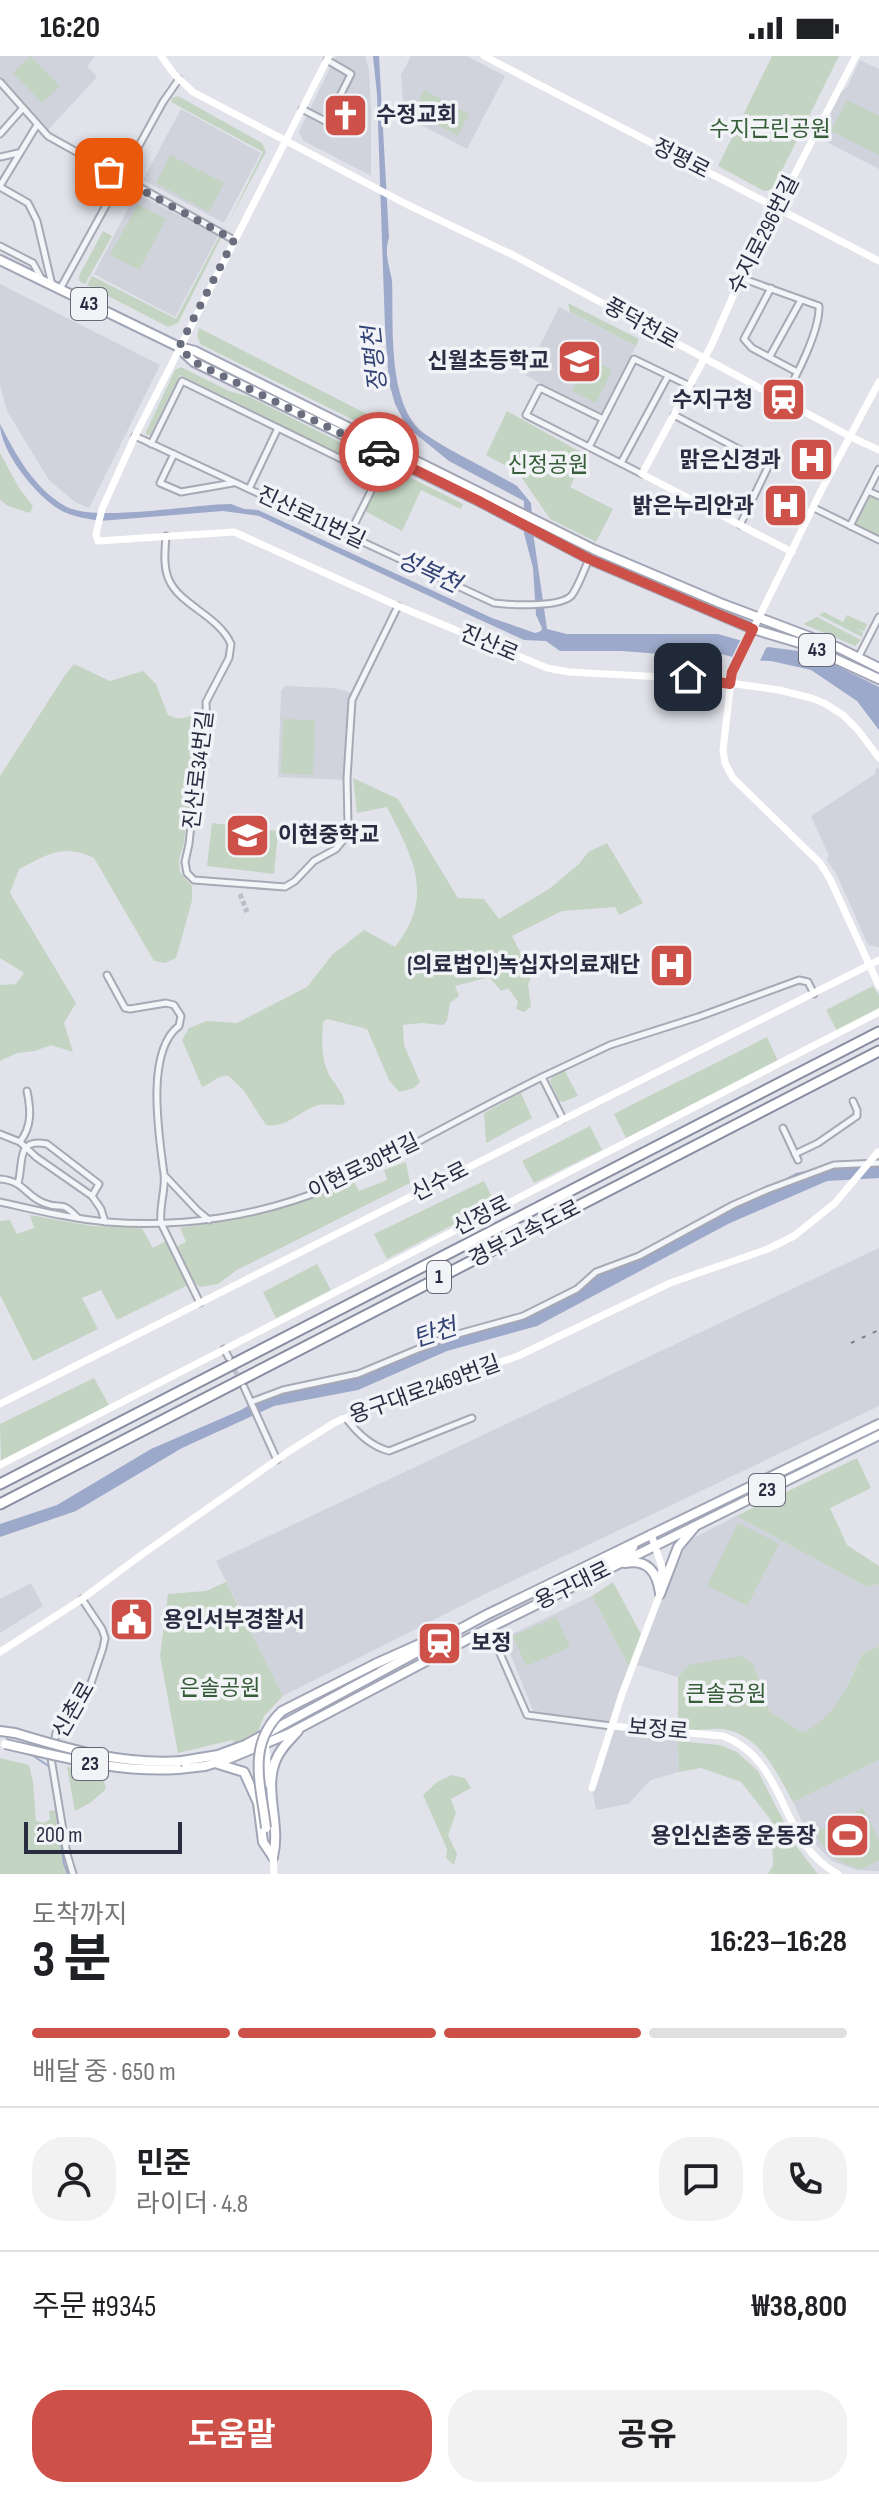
<!DOCTYPE html>
<html lang="ko">
<meta charset="utf-8">
<style>
:root{--surface:#fff;--page:#f2f2f2;--text:#202124;--muted:#757577;--line:#e0e0e0;--accent:#cd5148}
body{margin:0;font-family:"Sofia Sans Condensed","Noto Sans KR",sans-serif;background:var(--page);color:var(--text);height:100vh;display:flex;flex-direction:column;font-size:30px;white-space:nowrap}
*{box-sizing:border-box;margin:0}
p{font-size:26px;color:var(--muted)}
.icon{flex:none;width:44px;height:44px;fill:none;stroke:currentColor;stroke-width:2;stroke-linecap:round;stroke-linejoin:round}
.map{position:relative;height:1818px;overflow:hidden}
.details{display:flex;flex-direction:column;background:var(--surface);flex:1}
.details>*{flex:none}
.scale{position:absolute;left:24px;bottom:20px;width:158px;box-sizing:border-box;padding-left:8px;border:4px solid #2a2d42;border-top:0;font-size:22px;line-height:28px;white-space:nowrap;color:#2a2d42;-webkit-text-stroke:6px #f1f3f7;paint-order:stroke}
.pin{position:absolute;display:grid;place-items:center;width:68px;height:68px;color:#fff;margin:-34px;border-radius:16px;box-shadow:0 4px 12px #0006}
.courier{position:absolute;display:grid;place-items:center;width:80px;height:80px;margin:-40px;border:6px solid #cd5148;border-radius:50%;background:#fff;color:#222;box-shadow:0 2px 10px #0007}
.headline em{font-style:normal;font-weight:700}
.headline div{display:flex;flex-direction:column-reverse}
.headline{display:flex;align-items:center;justify-content:space-between;height:136px;padding:0 32px}
h1{font-size:52px;font-weight:700;line-height:60px}
.bar{display:grid;grid-template-columns:repeat(4,1fr);gap:12px 8px;align-content:center;height:96px;padding:0 32px}
.bar i{height:10px;border-radius:6px;background:var(--line)}
.bar .on{background:var(--accent)}
.bar p{grid-column:span 4}
.line{display:flex;align-items:center;gap:20px;padding:0 32px;border-top:2px solid var(--line)}
.line div{flex:1}
.round{display:grid;place-items:center;flex:none;width:84px;height:84px;border-radius:32px;background:var(--page)}
.action{display:flex;gap:16px;margin-top:auto;padding:16px 32px}
.action a{flex:1;height:92px;border-radius:32px;background:var(--accent);color:#fff;font-size:32px;font-weight:700;line-height:92px;text-align:center}
.action a+a{background:var(--page);color:var(--text)}
.status{display:flex;justify-content:space-between;align-items:center;height:56px;padding:0 40px;background:var(--surface);direction:ltr}
.status svg{height:22px;fill:currentColor}
.map>svg:first-child{display:block}
</style>
<div class="status"><b>16:20</b><svg viewBox="0 0 49 12"><path d="M0 12V9h3v3zM5 12V6h3v6zM10 12V3h3v9zM15 12V0h3v12zM26 1h20v11H26zM47 4h2v5h-2z"/></svg></div>
<div class="map">
<svg width="879" height="1818" viewBox="0 0 879 1818">
<rect width="100%" height="100%" fill="#e2e3ea"/>
<g fill="#d0d2dc">
<polygon points="0,0 95,0 87,10 97,21 47,75 0,22"/>
<polygon points="336,0 365,0 369,14 371,56 371,120 304,85 300,79 299,75"/>
<polygon points="411,0 467,0 505,20 467,93 404,60 401,19"/>
<polygon points="860,4 879,13 879,113 817,81 839,38 848,30"/>
<polygon points="181,53 261,97 224,167 143,124"/>
<polygon points="136,137 218,180 175,261 94,218"/>
<polygon points="0,228 160,309 89,452 75,446 49,424 7,355 0,329"/>
<polygon points="559,251 636,290 603,356 599,358 525,319"/>
<polygon points="285,630 333,632 350,636 349,695 343,724 278,721 281,635"/>
<polygon points="877,711 879,714 879,891 868,889 837,819 826,803 829,800 811,760 875,718"/>
<polygon points="879,1192 879,1350 483,1539 283,1640 216,1505"/>
<polygon points="736,1460 867,1531 879,1528 879,1590 863,1597 837,1650 822,1666 803,1677 770,1656 754,1609 689,1609 678,1621 634,1608 688,1485"/>
<polygon points="31,1527 43,1550 0,1577 0,1543"/>
<polygon points="592,1540 631,1615 611,1670 678,1676 679,1716 651,1724 628,1748 596,1754 592,1732 611,1670 535,1660 504,1582"/>
<polygon points="879,1704 879,1815 857,1814 832,1805 810,1783 793,1746"/>
</g>
<g fill="#c4d4c3">
<polygon points="30,0 60,30 42,47 13,17"/>
<polygon points="772,0 839,0 772,134 764,135 718,110"/>
<polygon points="424,34 469,58 458,80 413,56"/>
<polygon points="178,40 262,87 266,96 227,169 263,96 171,46 172,42"/>
<polygon points="847,44 879,60 879,99 831,75"/>
<polygon points="170,99 224,127 209,156 156,127"/>
<polygon points="138,148 166,163 139,214 110,199"/>
<polygon points="103,175 112,180 85,228 79,225 79,220"/>
<polygon points="219,181 221,182 178,267 168,271 87,229 92,220 176,263"/>
<polygon points="568,247 639,283 636,290 570,256"/>
<polygon points="199,272 406,378 402,388 200,288 197,279"/>
<polygon points="589,302 612,314 596,347 572,335"/>
<polygon points="181,311 229,335 250,341 463,448 461,453 421,434 402,475 365,455 382,419 180,319 150,379 147,379 146,376 175,314"/>
<polygon points="507,355 586,399 570,431 613,453 596,486 550,463 522,422 506,410 486,399"/>
<polygon points="0,397 19,432 33,450 30,457 8,450 0,444"/>
<polygon points="869,440 879,445 879,480 855,468"/>
<polygon points="824,556 843,566 847,559 867,568 864,575 856,572 863,576 862,581 819,559"/>
<polygon points="817,561 861,584 855,590 803,568"/>
<path d="M74,608L110,625L143,615L156,628L168,659C180,665 187,662 199,656L202,658V670L190,727L184,786L179,804L180,816L192,830V845L176,902L165,907L154,905L94,802C61,787 48,799 19,813L10,837L76,947L64,967L73,996L51,989L35,995L17,997L0,1005V929L16,928L24,917L0,902V720L65,619Z"/>
<polygon points="283,663 315,664 313,719 281,717"/>
<path d="M353,722L398,743L458,842L484,843L499,863L549,833L579,808L588,796L607,787L643,847L619,859L615,851L562,855L512,880L532,919L528,928L531,951L524,956L516,953L518,946L508,932L501,935L489,921L455,930L459,940L450,947L447,965L443,969L422,967L403,969L404,989L420,1026L414,1032L399,1036L389,1024L367,973L327,963L323,966C322,981 321,999 327,1014C332,1027 344,1035 345,1049C337,1049 327,1048 319,1049C300,1054 286,1073 266,1069L244,1035L229,1020C218,1018 212,1028 202,1031L182,984L189,972L207,965L237,967L307,931L332,899L364,874L395,891C436,839 412,801 387,751L357,757Z"/>
<polygon points="212,767 277,775 278,777 274,818 207,810"/>
<polygon points="873,930 879,939 879,952 837,975 826,954"/>
<path d="M767,981L778,1005L626,1082L614,1058C664,1032 716,1008 767,981Z"/>
<polygon points="564,1013 578,1040 563,1046 559,1045 550,1025 554,1018"/>
<polygon points="521,1037 532,1062 486,1087 484,1057"/>
<polygon points="590,1070 602,1094 534,1127 522,1105"/>
<polygon points="406,1106 410,1127 237,1214 218,1228 200,1231 194,1226 176,1191 186,1186 180,1172 252,1160 318,1140 354,1126 359,1135 387,1124 384,1114"/>
<polygon points="484,1125 495,1147 387,1203 374,1178"/>
<polygon points="30,1159 92,1170 142,1172 153,1192 166,1185 188,1229 117,1264 101,1234 82,1242 98,1273 33,1305 0,1239 0,1165 10,1164 17,1178 34,1172"/>
<polygon points="317,1208 331,1234 276,1262 263,1236"/>
<polygon points="94,1322 109,1349 1,1405 0,1368"/>
<polygon points="857,1402 871,1432 830,1452 847,1489 879,1510 879,1528 867,1531 736,1460"/>
<polygon points="738,1467 779,1488 747,1550 707,1529"/>
<polygon points="226,1526 283,1640 264,1660 257,1678 234,1687 232,1684 178,1697 160,1600 168,1538 206,1535"/>
<polygon points="613,1526 643,1582 631,1615 592,1540"/>
<polygon points="556,1561 570,1591 526,1610 513,1580"/>
<path d="M879,1590V1704L793,1746C777,1717 759,1677 722,1673C708,1672 692,1675 678,1676V1621L689,1609L741,1600L754,1609L770,1656L803,1677C839,1657 845,1633 863,1597Z"/>
<polygon points="678,1685 720,1689 737,1696 758,1715 796,1790 818,1818 768,1818 773,1809 771,1764 741,1726 701,1712 679,1716"/>
<polygon points="0,1702 29,1709 33,1726 36,1765 44,1767 50,1763 49,1755 55,1754 63,1808 67,1818 0,1818"/>
<polygon points="67,1711 102,1717 106,1733 90,1747 75,1755"/>
<polygon points="452,1719 465,1722 471,1732 451,1743 456,1757 448,1779 457,1798 454,1809 446,1802 447,1793 423,1739 437,1726"/>
<path d="M863,1752L879,1784V1804L862,1813C836,1807 827,1799 815,1777Z"/>
</g>
<g fill="#9da9ca">
<path d="M373,0H379L389,182C384,196 389,210 392,224C394,266 386,350 425,378C454,398 487,412 517,430L531,447L534,483L547,573L567,578H718L760,590L799,595L819,601L879,631V674L857,645L811,614L771,605L744,604L717,597L686,600L622,595H560L546,585L524,584L476,562L259,460L223,455L100,465C89,463 75,461 64,456C39,444 0,396 0,368C16,399 34,432 65,450C94,467 193,448 231,448L244,453L258,454L492,562L535,577L541,575L542,572L536,559L533,512L524,477V445L449,405L407,371L395,348L389,327L385,272L377,38Z"/>
<polygon points="850,1105 879,1105 879,1122 827,1125 728,1168 537,1270 447,1295 358,1334 274,1350 182,1392 76,1455 0,1481 0,1468 57,1449 151,1393 241,1354 266,1339 345,1325 416,1292 547,1250 592,1223 796,1117"/>
</g>
<polygon fill="#e2e3ea" points="742,581 770,590 766,592 758,609 730,605"/>
<g fill="none" stroke-linecap="round" stroke-linejoin="round">
<polyline stroke="#9da9ca" stroke-width="2" points="32,1699 50,1711 64,1808 68,1818"/>
<g stroke="#bdbfc8" stroke-width="5" stroke-dasharray="5 2.5" stroke-linecap="butt">
<polyline points="240,838 247,856"/>
<polyline points="231,1307 241,1326"/>
</g>
<defs>
<g id="street">
<polyline points="0,26 48,80 234,184"/>
<polyline points="302,53 327,66 351,18 327,4"/>
<polyline points="0,78 23,52"/>
<polyline points="0,101 18,97"/>
<polyline points="0,130 37,69"/>
<polyline points="0,131 28,147 37,165 52,229"/>
<polyline points="0,190 33,207 41,222"/>
<path d="M741,222L819,250C820,275 796,321 783,343"/>
<polyline points="771,232 744,283 752,292 797,316"/>
<polyline points="60,233 163,46 179,23"/>
<polyline points="770,300 801,244"/>
<polyline points="674,359 769,409 740,469"/>
<polyline points="603,363 540,332 526,359 642,418"/>
<path d="M135,380L494,547C511,549 561,552 572,539C579,529 584,514 589,503"/>
<polyline points="151,388 182,325 378,421 349,479"/>
<polyline points="589,391 634,303 690,330"/>
<polyline points="174,398 160,427 181,436 233,427"/>
<polyline points="621,407 668,320"/>
<polyline points="249,433 278,372"/>
<polyline points="868,435 879,440"/>
<polyline points="814,452 879,484"/>
<polyline points="850,470 879,413"/>
<path d="M166,480C165,494 163,511 169,524C180,549 219,560 231,588L229,602L206,646L207,674L195,729L189,788L185,806L187,817L194,824L285,831L295,825L314,805L336,793L345,782L348,769L347,722L352,644L398,550"/>
<polyline points="858,602 879,561"/>
<path d="M107,919L125,952L130,953L166,947L174,949L181,960L179,970C145,995 159,1080 164,1118C166,1133 159,1150 161,1167L200,1247"/>
<polyline points="563,1063 542,1021 610,989 698,961 799,924 808,926 814,938"/>
<polyline points="783,1072 798,1104"/>
<polyline points="0,1078 20,1086 36,1101 92,1140 101,1153 105,1166"/>
<path d="M20,1086C32,1070 31,1054 27,1035"/>
<polyline points="795,1098 818,1087 857,1060 857,1054 853,1045"/>
<polyline points="166,1121 198,1155 209,1164"/>
<path d="M0,1123C25,1125 25,1140 44,1147C63,1155 59,1142 78,1162"/>
<path d="M18,1127C24,1108 15,1081 47,1088L99,1128L92,1140"/>
<path d="M0,1146C36,1154 72,1163 108,1166C183,1172 261,1160 330,1131C358,1120 385,1103 412,1089C455,1066 498,1043 542,1021"/>
<polyline points="224,1293 229,1302"/>
<polyline points="244,1331 277,1404"/>
<polyline points="251,1346 283,1334 358,1318 447,1281 523,1260 577,1233 596,1216 639,1200 733,1149 767,1134 834,1109 879,1107"/>
<path d="M346,1362C357,1377 370,1390 389,1395L472,1362"/>
<polyline points="498,1593 527,1659 611,1670"/>
<polyline points="73,1818 67,1798 51,1702 56,1677 65,1660 78,1650 88,1636 103,1592 105,1582 102,1573 82,1543"/>
</g>
<g id="primary">
<polyline points="0,204 179,291 195,295 595,494 720,547 839,592 879,612"/>
<polyline points="180,293 194,306 477,444 589,503 753,573 803,588 879,623"/>
<path d="M625,1507C648,1503 657,1516 660,1537"/>
<polyline points="602,1515 605,1508 631,1494 633,1491"/>
<polyline points="660,1538 678,1491 694,1472"/>
<polyline points="375,1608 431,1583"/>
<polyline points="0,1675 15,1677"/>
<polyline points="182,1705 218,1699 245,1689 486,1559 879,1368"/>
<polyline points="218,1708 244,1716 258,1747 263,1786 273,1801"/>
<polyline points="178,1713 205,1710 228,1703 288,1678 489,1572 879,1379"/>
<path d="M273,1801C281,1770 264,1734 275,1706C279,1694 289,1685 298,1675"/>
</g>
<g id="highway">
<polyline points="0,1428 879,976"/>
<polyline points="0,1448 879,995"/>
</g>
</defs>
<use href="#street" stroke="#a7a9b4" stroke-width="9"/>
<use href="#primary" stroke="#a1a5b6" stroke-width="12"/>
<use href="#highway" stroke="#898da1" stroke-width="13"/>
<use href="#street" stroke="#f4f5f8" stroke-width="5"/>
<g stroke="#fff" stroke-width="7">
<polyline points="161,0 174,18 193,36 408,149 513,199 851,381 879,394"/>
<polyline points="329,0 135,380 102,453 96,478 98,485 234,476 398,550 547,612 569,616 701,623 779,634 811,642 824,647 843,659 858,674 879,702"/>
<polyline points="484,0 879,205"/>
<polyline points="879,326 823,431 732,616 723,694 725,707 733,722 820,807 830,823 879,930"/>
<polyline points="792,496 642,418 712,288 741,222 856,0"/>
<polyline points="0,1348 879,904"/>
<polyline points="0,1409 879,956"/>
<polyline points="0,1596 82,1543 144,1497 288,1396 334,1367 362,1354 518,1300 670,1227 768,1193 794,1180 835,1147"/>
<path d="M611,1670L723,1680C789,1705 778,1787 838,1818"/>
<polyline points="265,1685 269,1728"/>
<polyline points="592,1732 622,1638 660,1538 662,1511 651,1478"/>
<polyline points="273,1796 274,1818"/>
</g>
<use href="#primary" stroke="#fff" stroke-width="8"/>
<use href="#highway" stroke="#fff" stroke-width="9"/>
<polyline stroke="#7b7f94" stroke-width="2" stroke-dasharray="4 8" stroke-linecap="butt" points="851,1287 879,1274"/>
<defs>
<g id="primary-bridge">
<path d="M15,1677C71,1694 123,1709 182,1705"/>
<path d="M5,1688C63,1701 118,1717 178,1713"/>
<path d="M266,1772C261,1728 246,1689 282,1655L375,1608"/>
</g>
</defs>
<use href="#primary-bridge" stroke="#a1a5b6" stroke-width="12" stroke-linecap="butt"/>
<polyline stroke="#fff" stroke-width="7" points="835,1147 878,1096"/>
<use href="#primary-bridge" stroke="#fff" stroke-width="8"/>
</g>
<g fill="none" stroke-linecap="round" stroke-linejoin="round">
<polyline stroke="#6a6d7d" stroke-width="8" stroke-dasharray="0 14.4" points="109,116 234,184 179,291 194,306 379,396"/>
<polyline stroke="#cd5148" stroke-width="10" points="379,396 477,444 589,503 753,573 732,616 730,628 688,621"/>
</g>
<defs>
<symbol id="church-square" viewBox="-11 -11 22 22"><rect x="-9" y="-9" width="18" height="18" rx="4" fill="#cd5148" stroke="#f1f3f7"/><path d="M-1.2-6h2.4v3.5h3.3v2.4h-3.3V6h-2.4V-.1h-3.3v-2.4h3.3Z" fill="#fff"/></symbol>
<symbol id="school-square" viewBox="-11 -11 22 22"><rect x="-9" y="-9" width="18" height="18" rx="4" fill="#cd5148" stroke="#f1f3f7"/><path d="M0-5L7-2L0 1L-7-2ZM-4 1L0 2.5L4 1V4Q0 6-4 4Z" fill="#fff"/></symbol>
<symbol id="station-square" viewBox="-11 -11 22 22"><rect x="-9" y="-9" width="18" height="18" rx="4" fill="#cd5148" stroke="#f1f3f7"/><path d="M-3-6H3Q5-6 5-4V2Q5 4 3 4L4.5 6H3L1.5 4h-3L-3 6H-4.5L-3 4Q-5 4-5 2V-4Q-5-6-3-6ZM-3.5-4v3h7v-3ZM-3.5 1v1.5H-2V1ZM2 1v1.5H3.5V1Z" fill="#fff"/></symbol>
<symbol id="hospital-square" viewBox="-11 -11 22 22"><rect x="-9" y="-9" width="18" height="18" rx="4" fill="#cd5148" stroke="#f1f3f7"/><path d="M-5-5h3v3.5h4V-5h3V5h-3V1.5h-4V5h-3Z" fill="#fff"/></symbol>
<symbol id="civic-square" viewBox="-11 -11 22 22"><rect x="-9" y="-9" width="18" height="18" rx="4" fill="#cd5148" stroke="#f1f3f7"/><path d="M-.6-6.5H3V-4.5H.6V-3L4-1V1h2V6H-6V1h2V-1L-.6-3ZM-1.2 2.5V6h2.4V2.5Z" fill="#fff"/></symbol>
<symbol id="stadium-square" viewBox="-11 -11 22 22"><rect x="-9" y="-9" width="18" height="18" rx="4" fill="#cd5148" stroke="#f1f3f7"/><path d="M0-5a6.5 5 0 1 0 0 10a6.5 5 0 1 0 0-10ZM-3.5-1.8h7v3.6h-7Z" fill="#fff"/></symbol>
</defs>
<g fill-rule="evenodd">
<use href="#church-square" x="320" y="34" width="51" height="51"/>
<use href="#school-square" x="554" y="280" width="51" height="51"/>
<use href="#station-square" x="758" y="318" width="51" height="51"/>
<use href="#hospital-square" x="786" y="378" width="51" height="51"/>
<use href="#hospital-square" x="760" y="424" width="51" height="51"/>
<use href="#school-square" x="222" y="754" width="51" height="51"/>
<use href="#hospital-square" x="646" y="884" width="51" height="51"/>
<use href="#civic-square" x="106" y="1538" width="51" height="51"/>
<use href="#station-square" x="414" y="1562" width="51" height="51"/>
<use href="#stadium-square" x="822" y="1754" width="51" height="51"/>
</g>
<g text-anchor="middle" dominant-baseline="central" stroke-width="7" stroke-linejoin="round" paint-order="stroke">
<g fill="#f1f3f7" stroke="#666878" stroke-width="2">
<rect x="71" y="232" width="36" height="32" rx="6"/>
<rect x="799" y="578" width="36" height="32" rx="6"/>
<rect x="427" y="1205" width="24" height="32" rx="6"/>
<rect x="749" y="1418" width="36" height="32" rx="6"/>
<rect x="72" y="1692" width="36" height="32" rx="6"/>
</g>
<g font-size="20" font-weight="bold" fill="#2a2d42">
<text x="89" y="248">43</text>
<text x="817" y="594">43</text>
<text x="439" y="1221">1</text>
<text x="767" y="1434">23</text>
<text x="90" y="1708">23</text>
</g>
<g font-size="22" font-weight="bold" fill="#2a2d42" stroke="#f1f3f7" text-anchor="end">
<text x="376" y="59" text-anchor="start">수정교회</text>
<text x="549" y="305">신월초등학교</text>
<text x="753" y="344">수지구청</text>
<text x="781" y="404">맑은신경과</text>
<text x="754" y="450">밝은누리안과</text>
<text x="278" y="779" text-anchor="start">이현중학교</text>
<text x="640" y="909">(의료법인)녹십자의료재단</text>
<text x="163" y="1564" text-anchor="start">용인서부경찰서</text>
<text x="471" y="1587" text-anchor="start">보정</text>
<text x="816" y="1780">용인신촌중 운동장</text>
</g>
<g font-size="22" fill="#375e38" stroke="#f1f3f7">
<text x="770" y="73">수지근린공원</text>
<text x="548" y="409">신정공원</text>
<text x="220" y="1632">은솔공원</text>
<text x="726" y="1638">큰솔공원</text>
</g>
<g font-size="22" fill="#2a2d42" stroke="#f1f3f7">
<text transform="translate(681 103) rotate(27)">정평로</text>
<text transform="translate(764 179) rotate(-63)">수지로296번길</text>
<text transform="translate(641 268) rotate(29)">풍덕천로</text>
<text transform="translate(311 462) rotate(25)">진산로11번길</text>
<text transform="translate(489 588) rotate(23)">진산로</text>
<text transform="translate(199 714) rotate(-83)">진산로34번길</text>
<text transform="translate(364 1111) rotate(-26)">이현로30번길</text>
<text transform="translate(440 1126) rotate(-27)">신수로</text>
<text transform="translate(482 1160) rotate(-27)">신정로</text>
<text transform="translate(525 1178) rotate(-27)">경부고속도로</text>
<text transform="translate(425 1334) rotate(-20)">용구대로2469번길</text>
<text transform="translate(573 1530) rotate(-26)">용구대로</text>
<text transform="translate(74 1654) rotate(-60)">신촌로</text>
<text transform="translate(658 1674) rotate(5)">보정로</text>
</g>
<g font-size="24" font-style="italic" fill="#344376" stroke="#f1f3f7">
<text transform="translate(375 303) rotate(-96)">정평천</text>
<text transform="translate(429 516) rotate(25)">성복천</text>
<text transform="translate(435 1277) rotate(-18)">탄천</text>
</g>
</g>
</svg>
<div class="scale">200 m</div>
<div class="pin" style="left:109px;top:116px;background:#ea580c"><svg class="icon" aria-label="bag" viewBox="0 0 24 24"><path d="M5 8h14l-1 12H6zM9 8a3 3 0 0 1 6 0"/></svg></div>
<div class="pin" style="left:688px;top:621px;background:#1f2937"><svg class="icon" aria-label="home" viewBox="0 0 24 24"><path d="M3 11l9-7 9 7M6 9v11h12V9"/></svg></div>
<div class="courier" style="left:379px;top:396px"><svg class="icon" aria-label="car" viewBox="0 0 24 24"><path d="M5 17H2v-5l4-1 3-4h7l3 4 3 1v5h-3M9 17h6M6 11h13"/><circle cx="7" cy="17" r="2"/><circle cx="17" cy="17" r="2"/></svg></div>
</div>
<section class="details">
<div class="headline"><div><h1>3 분</h1><p>도착까지</p></div><em>16:23–16:28</em></div>
<div class="bar"><i class="on"></i><i class="on"></i><i class="on"></i><i></i><p>배달 중 · 650 m</p></div>
<div class="line" style="height:144px"><a class="round"><svg class="icon" aria-label="person" viewBox="0 0 24 24"><circle cx="12" cy="8" r="4"/><path d="M4 21q1-7 8-7t8 7"/></svg></a><div><b>민준</b><p>라이더 · 4.8</p></div><a class="round"><svg class="icon" aria-label="chat" viewBox="0 0 24 24"><path d="M4 5h16v11H9l-5 4z"/></svg></a><a class="round"><svg class="icon" aria-label="phone" viewBox="0 0 24 24"><path d="M5 4h4l2 5-3 2q2 4 5 5l2-3 5 2v4C11 20 4 13 5 4z"/></svg></a></div>
<div class="line" style="height:104px"><div>주문 #9345</div><b>₩38,800</b></div>
<div class="action"><a>도움말</a><a>공유</a></div>
</section>
